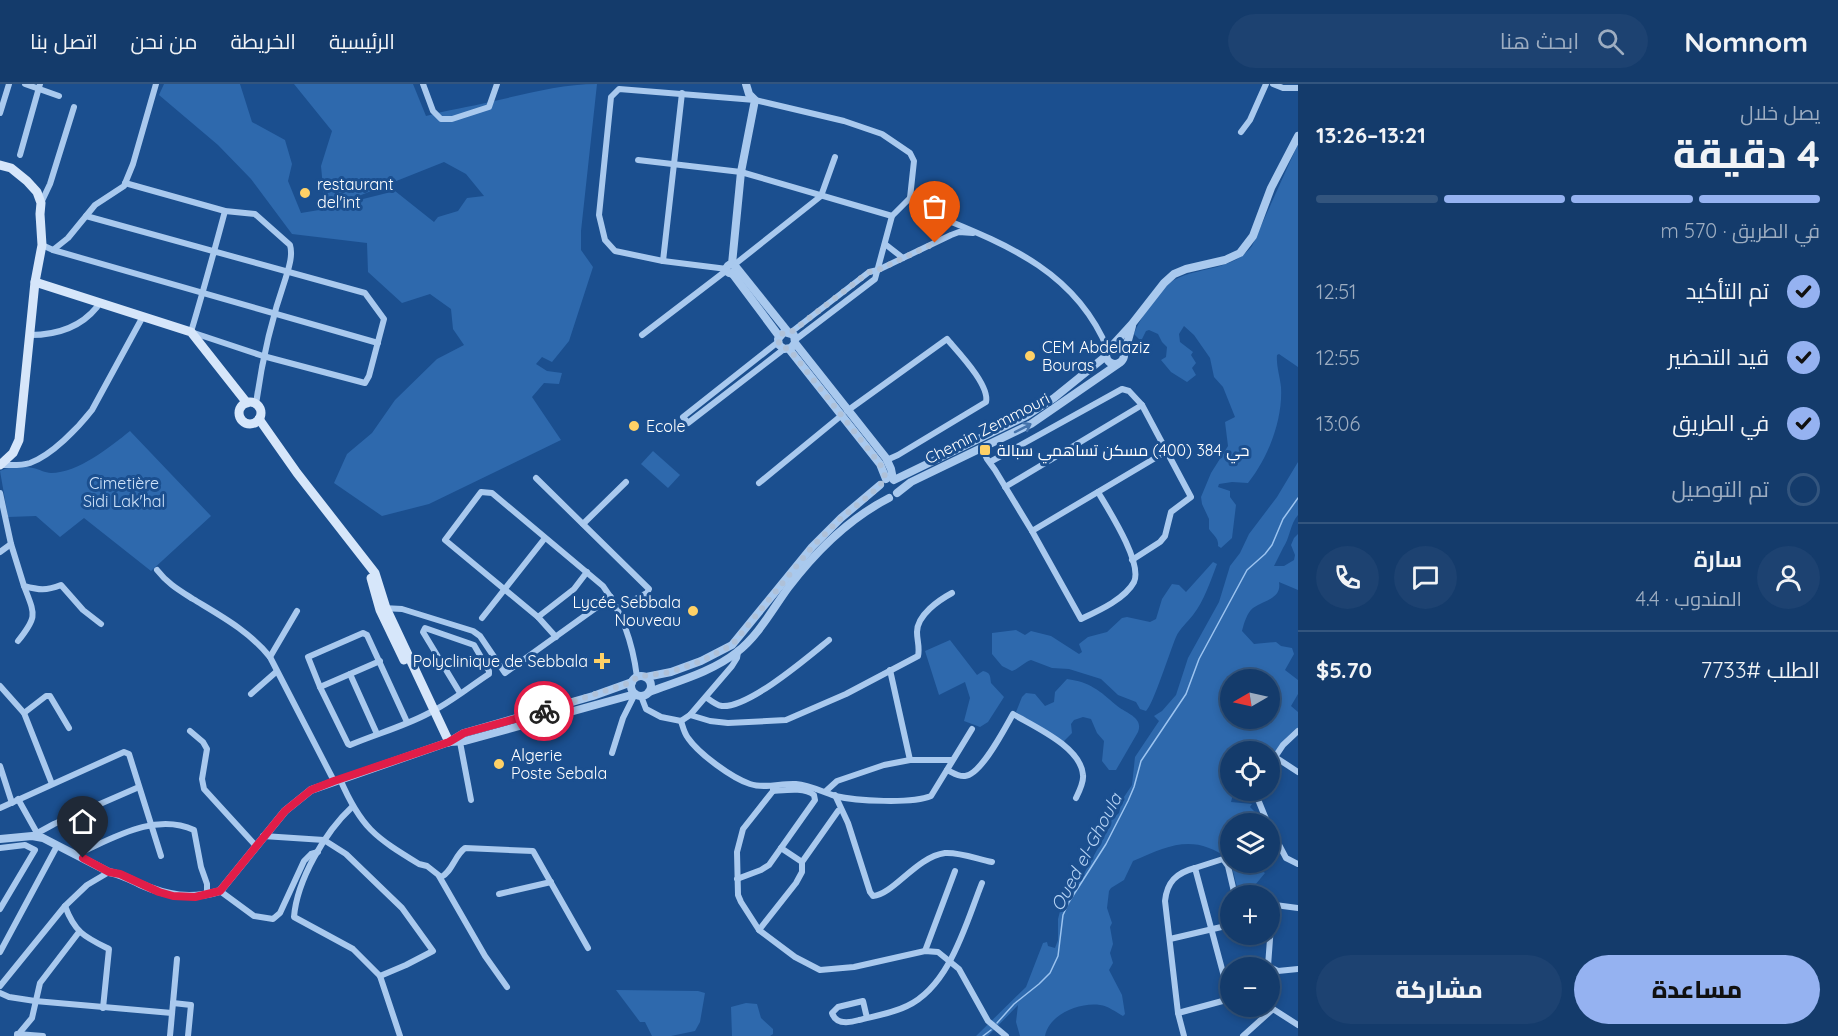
<!DOCTYPE html>
<html lang="ar">
<meta charset="utf-8">
<style>
:root{--surface:#143b6b;--page:#1d4271;--text:#f1f3f6;--muted:#9dadc1;--line:#33557e;--accent:#95b2f1}
body{margin:0;font-family:Quicksand,Cairo,sans-serif;background:var(--page);color:var(--text);direction:rtl;height:100vh;display:flex;flex-direction:column;font-size:22px;white-space:nowrap}
*{box-sizing:border-box;margin:0}
p{font-size:20px;color:var(--muted)}
.icon{flex:none;width:33px;height:33px;fill:none;stroke:currentColor;stroke-width:2;stroke-linecap:round;stroke-linejoin:round}
.map{position:relative;flex:1;overflow:hidden;direction:ltr}
.sheet{display:flex;flex-direction:column;background:var(--surface);width:540px}
.sheet>*{flex:none}
.needle{width:39px;rotate:261deg}
.tools{position:absolute;left:1220px;top:585px;display:grid;gap:12px}
.tools a{display:grid;place-items:center;width:60px;height:60px;border-radius:50%;background:var(--surface);box-shadow:0 3px 9px #0003,0 0 0 2px var(--line);font-size:30px}
.pin{position:absolute;display:grid;place-items:center;width:51px;height:51px;color:#fff;margin:-62px -26px;border-radius:50% 50% 50% 0;rotate:-45deg;box-shadow:0 0 6px #0007}
.pin .icon{rotate:45deg}
.courier{position:absolute;display:grid;place-items:center;width:60px;height:60px;margin:-30px;border:4px solid #e11d48;border-radius:50%;background:#fff;color:#222;box-shadow:0 2px 8px #0007}
.overview em{font-style:normal;font-weight:800}
.overview div{display:flex;flex-direction:column-reverse}
.overview{display:flex;align-items:center;justify-content:space-between;height:102px;padding:0 18px}
h1{font-size:39px;font-weight:800;line-height:45px}
.bar{display:grid;grid-template-columns:repeat(4,1fr);gap:9px 6px;align-content:center;height:72px;padding:0 18px}
.bar i{height:8px;border-radius:4px;background:var(--line)}
.bar .current{background:var(--accent)}
.bar p{grid-column:span 4}
.line{display:flex;align-items:center;gap:15px;padding:0 18px;border-top:2px solid var(--line)}
.line div{flex:1}
.round{display:grid;place-items:center;flex:none;width:63px;height:63px;border-radius:32px;background:var(--page)}
ol{padding:0 18px;list-style:none}
li{display:flex;align-items:center;gap:18px;height:66px}
li p{margin-inline-start:auto}
li .icon{padding:6px;border-radius:50%;background:var(--accent);color:#111;stroke-width:4}
li:last-child{color:var(--muted)}
li i{width:33px;height:33px;border:3px solid var(--line);border-radius:50%}
.action{display:flex;gap:12px;margin-top:auto;padding:12px 18px}
.action a{flex:1;height:69px;border-radius:36px;background:var(--accent);color:#111;font-size:24px;font-weight:800;line-height:69px;text-align:center}
.action a+a{background:var(--page);color:var(--text)}
header{display:flex;align-items:center;gap:36px;box-sizing:border-box;height:84px;padding:0 30px;background:var(--surface);border-bottom:2px solid var(--line)}
header strong{font-size:28px}
nav{display:flex;gap:33px;margin-inline-start:auto;font-size:21px}
.search{width:420px;height:54px;background:var(--page);display:flex;align-items:center;gap:15px;box-sizing:border-box;padding:0 21px;border-radius:33px;color:var(--muted);font-size:22px}
main{display:flex;flex:1;min-height:0}
.map>svg:first-child{display:block}
</style>
<header>
<strong>Nomnom</strong>
<div class="search"><svg class="icon" aria-label="search" viewBox="0 0 24 24"><circle cx="10" cy="10" r="6"/><path d="M15 15l6 6"/></svg>ابحث هنا</div>
<nav><a>الرئيسية</a><a>الخريطة</a><a>من نحن</a><a>اتصل بنا</a></nav>
</header>
<main>
<section class="sheet">
<div class="overview"><div><h1>4 دقيقة</h1><p>يصل خلال</p></div><em>13:21–13:26</em></div>
<div class="bar"><i class="current"></i><i class="current"></i><i class="current"></i><i></i><p>في الطريق · 570 m</p></div>
<ol>
<li><svg class="icon" aria-label="check" viewBox="0 0 24 24"><path d="M5 12l5 5 9-10"/></svg>تم التأكيد<p>12:51</p></li>
<li><svg class="icon" aria-label="check" viewBox="0 0 24 24"><path d="M5 12l5 5 9-10"/></svg>قيد التحضير<p>12:55</p></li>
<li><svg class="icon" aria-label="check" viewBox="0 0 24 24"><path d="M5 12l5 5 9-10"/></svg>في الطريق<p>13:06</p></li>
<li><i></i>تم التوصيل</li>
</ol>
<div class="line" style="height:108px"><a class="round"><svg class="icon" aria-label="person" viewBox="0 0 24 24"><circle cx="12" cy="8" r="4"/><path d="M4 21q1-7 8-7t8 7"/></svg></a><div><b>سارة</b><p>المندوب · 4.4</p></div><a class="round"><svg class="icon" aria-label="chat" viewBox="0 0 24 24"><path d="M4 5h16v11H9l-5 4z"/></svg></a><a class="round"><svg class="icon" aria-label="phone" viewBox="0 0 24 24"><path d="M5 4h4l2 5-3 2q2 4 5 5l2-3 5 2v4C11 20 4 13 5 4z"/></svg></a></div>
<div class="line" style="height:78px"><div>الطلب #7733</div><b>$5.70</b></div>
<div class="action"><a>مساعدة</a><a>مشاركة</a></div>
</section>
<div class="map">
<svg width="1298" height="952" viewBox="0 0 1298 952">
<rect width="100%" height="100%" fill="#1b4f8f"/>
<g fill="#2e69ad" fill-rule="evenodd">
<path d="M164,0H240L252,38L285,56L292,80L288,97L301,129L325,125L321,82L332,47L294,0H413L426,32C447,26 469,23 490,18C526,10 561,0 597,0L581,147V166L593,183L569,257L552,278L542,273L536,280L547,287L562,289L559,300L544,299L532,313L561,356L429,420L382,432L334,399L347,370L372,349L395,316L437,275L464,261L453,245L451,225L430,210L402,219L368,188L367,159L292,150L251,95L218,61L159,11ZM444,78L466,90L484,112L467,114L458,127L438,133L434,138L395,107L331,123Z"/>
<path d="M1298,60V283L1279,270L1277,271C1276,281 1280,293 1281,303C1283,336 1268,374 1248,399L1232,398L1219,400L1218,403L1230,407V413L1236,421L1232,454L1221,464L1218,462C1219,454 1213,451 1209,445V435L1202,420L1201,413L1211,389L1228,362L1225,338L1235,333L1223,303L1214,293L1210,274L1194,251L1184,242L1179,250L1180,258L1193,268L1191,271L1196,279L1192,284L1196,291L1187,298L1171,288L1161,276L1166,273L1167,263L1162,258L1158,250L1149,246L1146,247L1141,257L1134,250C1140,234 1161,202 1176,195C1203,182 1232,187 1252,162Z"/>
<path d="M130,347L211,432L151,487L84,434L60,453L36,432L8,433L0,387C10,382 22,382 33,384C39,385 45,389 51,389C78,389 110,363 130,347Z"/>
<polygon points="653,367 680,391 668,404 641,380"/>
<path d="M1298,378V431C1290,440 1290,454 1283,464C1280,470 1277,476 1274,482H1284L1294,476L1295,471L1291,461L1294,454L1298,450V506L1279,498C1282,515 1264,516 1253,524C1247,529 1244,539 1242,547L1254,560L1276,558L1281,562L1292,564L1294,570L1285,586L1298,596V610L1291,622L1298,628V645L1269,676V668H1230V706L1234,707L1231,718L1252,720L1250,723L1258,731L1257,733L1260,735L1256,739L1230,740V776C1194,749 1170,761 1133,777L1124,796L1111,804L1109,807L1107,824L1112,839L1110,843L1113,860L1110,869L1113,879L1109,886L1122,911L1125,930L1123,932C1116,928 1108,922 1100,921C1080,918 1049,930 1045,952H1020L1016,938L1018,921L988,952H976L1026,903L1043,859L1047,858L1048,862L1055,864L1058,856V835L1063,816L1080,797L1109,744L1110,737L1119,729L1122,716L1132,701L1135,673L1159,637L1154,632L1162,627L1176,611L1188,574L1219,518L1230,482L1240,469L1249,450L1277,413ZM1230,596H1269V634H1230Z"/>
<path d="M1213,478L1217,480C1211,496 1204,517 1193,531C1187,539 1180,544 1176,553C1170,567 1153,621 1146,627L1140,625L1136,618L1118,611L1101,595L1069,585L1052,584L1031,576C1024,578 1019,585 1012,587L1002,582L992,570V549L1016,546L1025,551L1031,547L1051,552L1079,570L1082,568L1079,560L1088,553L1107,548L1122,534L1127,533L1150,538L1156,535L1162,515L1172,500L1179,501L1186,508Z"/>
<path d="M950,556L977,591L983,587C991,589 990,592 991,599L1004,613L988,638L980,643L964,637L970,614L965,598L939,611L925,567Z"/>
<path d="M1067,595C1090,598 1100,607 1116,621C1125,629 1144,633 1138,648L1116,686H1109L1102,677L1104,657L1097,649L1091,635L1083,633L1074,636L1071,640L1072,649L1063,658L1016,628L1022,613L1026,609L1035,610L1045,622L1054,618L1055,608Z"/>
<polygon points="1231,779 1258,779 1255,783 1265,789 1250,807 1252,811 1239,811"/>
<polygon points="616,906 698,907 705,909 700,938 695,947 671,952 652,952 645,938 640,938"/>
<polygon points="746,919 757,920 761,934 773,945 773,950 770,952 732,952 731,923"/>
</g>
<g fill="none" stroke-linecap="round" stroke-linejoin="round">
<g stroke="#9cc4f0" stroke-width="1.5">
<polyline points="997,939 1014,920 1039,900 1050,889 1058,872 1063,831 1069,818 1106,760 1128,717 1134,703 1141,677 1186,610 1199,575 1247,486 1265,470 1272,461 1283,435 1298,414"/>
<polyline points="983,952 991,946"/>
</g>
<g stroke="#a9c9ee" stroke-width="6">
<polyline points="25,0 59,12"/>
<polyline points="423,0 433,27 441,35 452,35 489,23 497,0"/>
<polyline points="1273,0 1283,4 1298,4"/>
<polyline points="0,29 9,0"/>
<polyline points="1241,48 1250,36 1266,0"/>
<polyline points="20,71 40,0"/>
<polyline points="638,76 741,88 892,132"/>
<path d="M125,99L225,127L255,130L290,161C293,171 289,183 286,193C271,236 262,276 256,320"/>
<polyline points="41,119 50,100 74,23"/>
<path d="M86,132L365,209L384,235L369,292L365,299L263,272L191,248C203,208 214,168 225,127"/>
<polyline points="885,160 903,174"/>
<polyline points="42,161 53,166 68,154 95,121 124,102 133,80 156,0"/>
<polyline points="53,166 378,259"/>
<polyline points="663,177 682,9"/>
<polyline points="734,181 821,112 835,73"/>
<path d="M727,185L663,177L615,167L605,156L599,131L611,13L619,5L755,16L844,37L882,50L910,69L914,77L910,114L920,125C997,157 1074,182 1108,266"/>
<polyline points="790,249 869,188 878,186 951,151 959,148 973,149"/>
<path d="M30,251C57,251 80,244 97,223"/>
<polyline points="642,251 727,186"/>
<polyline points="795,256 875,195 892,132 910,114"/>
<polyline points="778,258 683,333 688,339 784,265"/>
<path d="M847,327L947,255C958,268 990,301 986,318L898,371L889,375L886,374"/>
<path d="M982,364L987,375L995,386L1032,447L1081,535C1098,527 1125,515 1134,498C1143,479 1108,425 1098,408"/>
<polyline points="990,378 1122,305 1129,307 1142,321 1191,413 1171,428 1165,452 1160,458 1132,476"/>
<path d="M1,381C11,381 21,382 30,379C52,371 78,344 92,326L141,236"/>
<polyline points="536,394 649,505 647,509 617,525"/>
<polyline points="759,399 842,331"/>
<polyline points="1005,403 1142,321"/>
<path d="M0,409L11,460L24,502C39,506 46,507 61,501L83,526L101,540"/>
<polyline points="583,440 626,398"/>
<polyline points="1032,447 1167,367"/>
<polyline points="0,468 11,460"/>
<path d="M157,486C167,499 179,506 193,515C221,532 249,547 270,573L334,697"/>
<polyline points="383,524 402,525 473,547 480,552 505,589 611,513"/>
<polyline points="538,533 574,505 587,488"/>
<polyline points="482,534 545,454"/>
<path d="M556,553L538,533L445,456L481,408L492,409L603,502C622,528 633,561 637,593"/>
<path d="M18,557C38,532 35,531 24,502"/>
<polyline points="270,573 297,527"/>
<polyline points="890,586 910,676"/>
<polyline points="350,590 377,650"/>
<polyline points="0,602 24,629 52,700"/>
<polyline points="320,603 380,577"/>
<polyline points="251,610 276,588"/>
<polyline points="641,612 646,625 661,633 681,637 690,631 732,582 737,574 738,568"/>
<path d="M706,613C710,616 716,621 722,622C749,624 808,573 829,556"/>
<polyline points="24,629 46,612 50,612 69,644"/>
<path d="M690,631L710,637L728,639L786,636L846,610L918,572C920,563 917,557 917,548C917,531 939,516 952,509"/>
<path d="M681,637C683,643 684,649 688,654C699,670 732,694 750,700C765,705 781,699 796,700C810,701 822,708 835,712C856,717 912,720 931,712L972,645"/>
<path d="M407,638L367,551L363,549L308,573L320,603L348,660L350,661C376,650 405,642 429,629C450,619 469,603 489,590V587L474,561L425,544L423,548L460,609"/>
<polyline points="190,647 203,658 207,665 202,695 204,705 256,762"/>
<polyline points="1298,647 1283,661 1275,673 1298,688"/>
<polyline points="460,658 471,716"/>
<polyline points="612,669 623,634 635,610"/>
<polyline points="0,682 12,719"/>
<polyline points="1269,684 1275,673"/>
<path d="M947,686C952,688 958,693 965,692C981,691 1005,644 1013,630C1035,643 1081,663 1083,691C1084,698 1079,708 1076,714"/>
<path d="M340,695C361,744 375,753 419,780L427,782L441,793C452,788 455,771 465,764L533,767L588,864"/>
<polyline points="773,702 773,707 743,745 737,768 738,811 741,818 759,846 795,873 820,886 854,883 925,867 938,868 959,885 988,937 1006,952"/>
<polyline points="1259,706 1257,713 1268,740"/>
<polyline points="826,707 837,697 884,681 910,676 952,676"/>
<path d="M835,711L848,739L870,808L873,812C894,810 916,773 945,769C960,768 977,775 992,778"/>
<polyline points="18,715 37,749"/>
<path d="M352,723C325,748 297,796 294,833L353,865L380,892L400,952"/>
<polyline points="0,724 124,668 129,670 161,772"/>
<polyline points="1269,742 1286,774 1298,780"/>
<polyline points="32,752 54,740 139,703"/>
<polyline points="263,752 324,756 346,770 402,824 433,867 406,881 380,892"/>
<polyline points="0,764 25,761 35,766 0,825"/>
<path d="M75,771C112,755 154,728 194,746L201,783L207,800V811"/>
<polyline points="802,778 838,727"/>
<polyline points="1195,784 1223,775 1228,782 1235,812"/>
<polyline points="439,792 485,872 507,903"/>
<path d="M737,795L761,786L769,781L815,716L814,711C805,703 786,706 773,707"/>
<polyline points="220,807 254,832 273,835 280,829 304,777 311,770 318,768"/>
<polyline points="499,810 551,798"/>
<polyline points="1269,817 1275,821 1298,824"/>
<polyline points="1275,821 1272,828 1268,882 1278,887 1298,885"/>
<path d="M65,822C75,849 85,853 109,865L103,924"/>
<polyline points="759,846 796,799 802,788 802,778 781,764"/>
<polyline points="1170,855 1230,841"/>
<polyline points="925,867 955,787"/>
<polyline points="0,868 57,762"/>
<polyline points="0,902 65,822 87,801 109,788"/>
<polyline points="0,909 9,913 35,917 172,929"/>
<polyline points="1269,918 1273,925 1298,941"/>
<polyline points="173,919 191,921 188,952"/>
<polyline points="1178,929 1230,915"/>
<path d="M867,934L863,917L838,923L832,929C836,941 849,939 859,936C875,932 893,929 907,922C950,902 966,839 982,799"/>
<polyline points="17,950 43,952"/>
<polyline points="17,952 32,934 40,899 79,848"/>
<polyline points="170,952 177,875"/>
<path d="M1184,952L1178,929L1165,817C1167,798 1176,789 1195,784L1230,915"/>
<polyline points="1243,952 1273,925"/>
</g>
<g stroke="#a9c9ee" stroke-width="8">
<polyline points="732,180 741,88 755,16 749,10 746,0"/>
<circle cx="731" cy="185" r="4.5"/>
<polyline points="736,183 788,248"/>
<polyline points="732,189 779,252"/>
<polyline points="795,259 791,264 784,265 779,261 778,255 784,248 794,251 795,259 886,374 891,385 893,395"/>
<circle cx="1115" cy="271" r="9"/>
<polyline points="1111,263 1132,240 1164,199 1174,190 1186,185 1225,176 1240,169 1253,152 1271,104 1298,52"/>
<polyline points="789,265 880,380 886,395"/>
<polyline points="1124,271 1132,242"/>
<polyline points="894,396 1026,332 1054,314 1106,272"/>
<polyline points="897,409 911,398 1031,340 1118,280"/>
<circle cx="641" cy="602" r="10"/>
<polyline points="646,593 671,588 701,577 732,561 812,463 841,434 880,401"/>
<path d="M649,608C678,597 712,588 737,568C758,552 772,526 788,504C816,467 848,435 889,414"/>
<polyline points="450,658 465,657 635,610"/>
<path d="M0,755L32,752L43,754L109,788C121,790 130,795 140,800C167,812 191,816 220,807L285,727L311,706L449,658L464,649L593,612L632,598"/>
</g>
<g stroke="#d6e6fa" stroke-width="9">
<polyline points="0,81 11,84 27,97 37,108 41,119 40,130 42,161 35,198 19,356 13,369 0,381"/>
<polyline points="35,198 191,248 247,319"/>
<circle cx="250" cy="329" r="11"/>
<polyline points="259,335 297,389 375,489 386,524 449,658"/>
<polyline points="371,494 380,526 404,576"/>
</g>
</g>
<defs><path id="oneway-shaft" d="M-6 0H5M1.5-3L5.5 0L1.5 3" fill="none" stroke-width="1.6" stroke-linecap="round" stroke-linejoin="round" transform="scale(1.5)"/></defs>
<use stroke="#4674ac" href="#oneway-shaft" transform="translate(1023 344) rotate(-27)"/>
<g fill="none" stroke-linecap="round" stroke-linejoin="round">
<polyline stroke="#afc1d8" stroke-width="6" stroke-dasharray="0 10.8" points="544,627 632,598 637,593 671,588 701,577 732,561 812,463 841,434 872,409 886,395 880,380 789,265 780,263 778,255 781,250 790,249 869,188 878,186 935,159"/>
<polyline stroke="#e11d48" stroke-width="8" points="83,774 109,788 120,790 159,808 173,812 195,813 220,807 285,727 311,706 334,697 449,658 464,649 544,627"/>
</g>
<g fill="#ffd166" stroke="#1b4f8f" stroke-width="2">
<circle cx="305" cy="109" r="6"/>
<circle cx="1030" cy="272" r="6"/>
<circle cx="634" cy="342" r="6"/>
<rect x="979" y="360" width="12" height="12" rx="3"/>
<circle cx="693" cy="527" r="6"/>
<path d="M599 568h6v6h6v6h-6v6h-6v-6h-6v-6h6z"/>
<circle cx="499" cy="680" r="6"/>
</g>
<g text-anchor="middle" dominant-baseline="central" stroke-width="6" stroke-linejoin="round" paint-order="stroke">
<g font-size="16" fill="#fff" stroke="#1b4f8f" text-anchor="start">
<text x="317" y="100">restaurant<tspan x="317" dy="18">del'int</tspan></text>
<text x="1042" y="263">CEM Abdelaziz<tspan x="1042" dy="18">Bouras</tspan></text>
<text x="646" y="342">Ecole</text>
<text x="997" y="366">حي 384 (400) مسكن تساهمي سبالة</text>
<text x="681" y="518" text-anchor="end">Lycée Sebbala<tspan x="681" dy="18">Nouveau</tspan></text>
<text x="588" y="577" text-anchor="end">Polyclinique de Sebbala</text>
<text x="511" y="671">Algerie<tspan x="511" dy="18">Poste Sebala</tspan></text>
</g>
<g font-size="16" fill="#fff" stroke="#1b4f8f">
<text transform="translate(987 344) rotate(-27)">Chemin Zemmouri</text>
</g>
<g font-size="16" fill="#cfe3fa" stroke="#1b4f8f">
<text x="124" y="399">Cimetière<tspan x="124" dy="18">Sidi Lak'hal</tspan></text>
</g>
<g font-size="18" font-style="italic" fill="#b5d3f5" stroke="#1b4f8f">
<text transform="translate(1086 768) rotate(-62)">Oued el-Ghoula</text>
</g>
</g>
</svg>
<div class="tools">
<a><svg class="needle" viewBox="-14 -14 28 28"><path d="M0-13l5 13h-10z" fill="#e53935"/><path d="M0 13l5-13h-10z" fill="#9dadc1"/></svg></a>
<a><svg class="icon" aria-label="locate" viewBox="0 0 24 24"><circle cx="12" cy="12" r="6"/><path d="M12 2v4M12 18v4M2 12h4M18 12h4"/></svg></a>
<a><svg class="icon" aria-label="layers" viewBox="0 0 24 24"><path d="M12 4l9 5-9 5-9-5zM3 14l9 5 9-5"/></svg></a>
<a>+</a>
<a>−</a>
</div>
<div class="pin" style="left:935px;top:159px;background:#ea580c"><svg class="icon" aria-label="bag" viewBox="0 0 24 24"><path d="M5 8h14l-1 12H6zM9 8a3 3 0 0 1 6 0"/></svg></div>
<div class="pin" style="left:83px;top:774px;background:#1f2937"><svg class="icon" aria-label="home" viewBox="0 0 24 24"><path d="M3 11l9-7 9 7M6 9v11h12V9"/></svg></div>
<div class="courier" style="left:544px;top:627px"><svg class="icon" aria-label="bike" viewBox="0 0 24 24"><circle cx="6" cy="16" r="4"/><circle cx="18" cy="16" r="4"/><path d="M6 16l4-8h5l3 8M10 8l3 8H6M13 5h3"/></svg></div>
</div>
</main>
